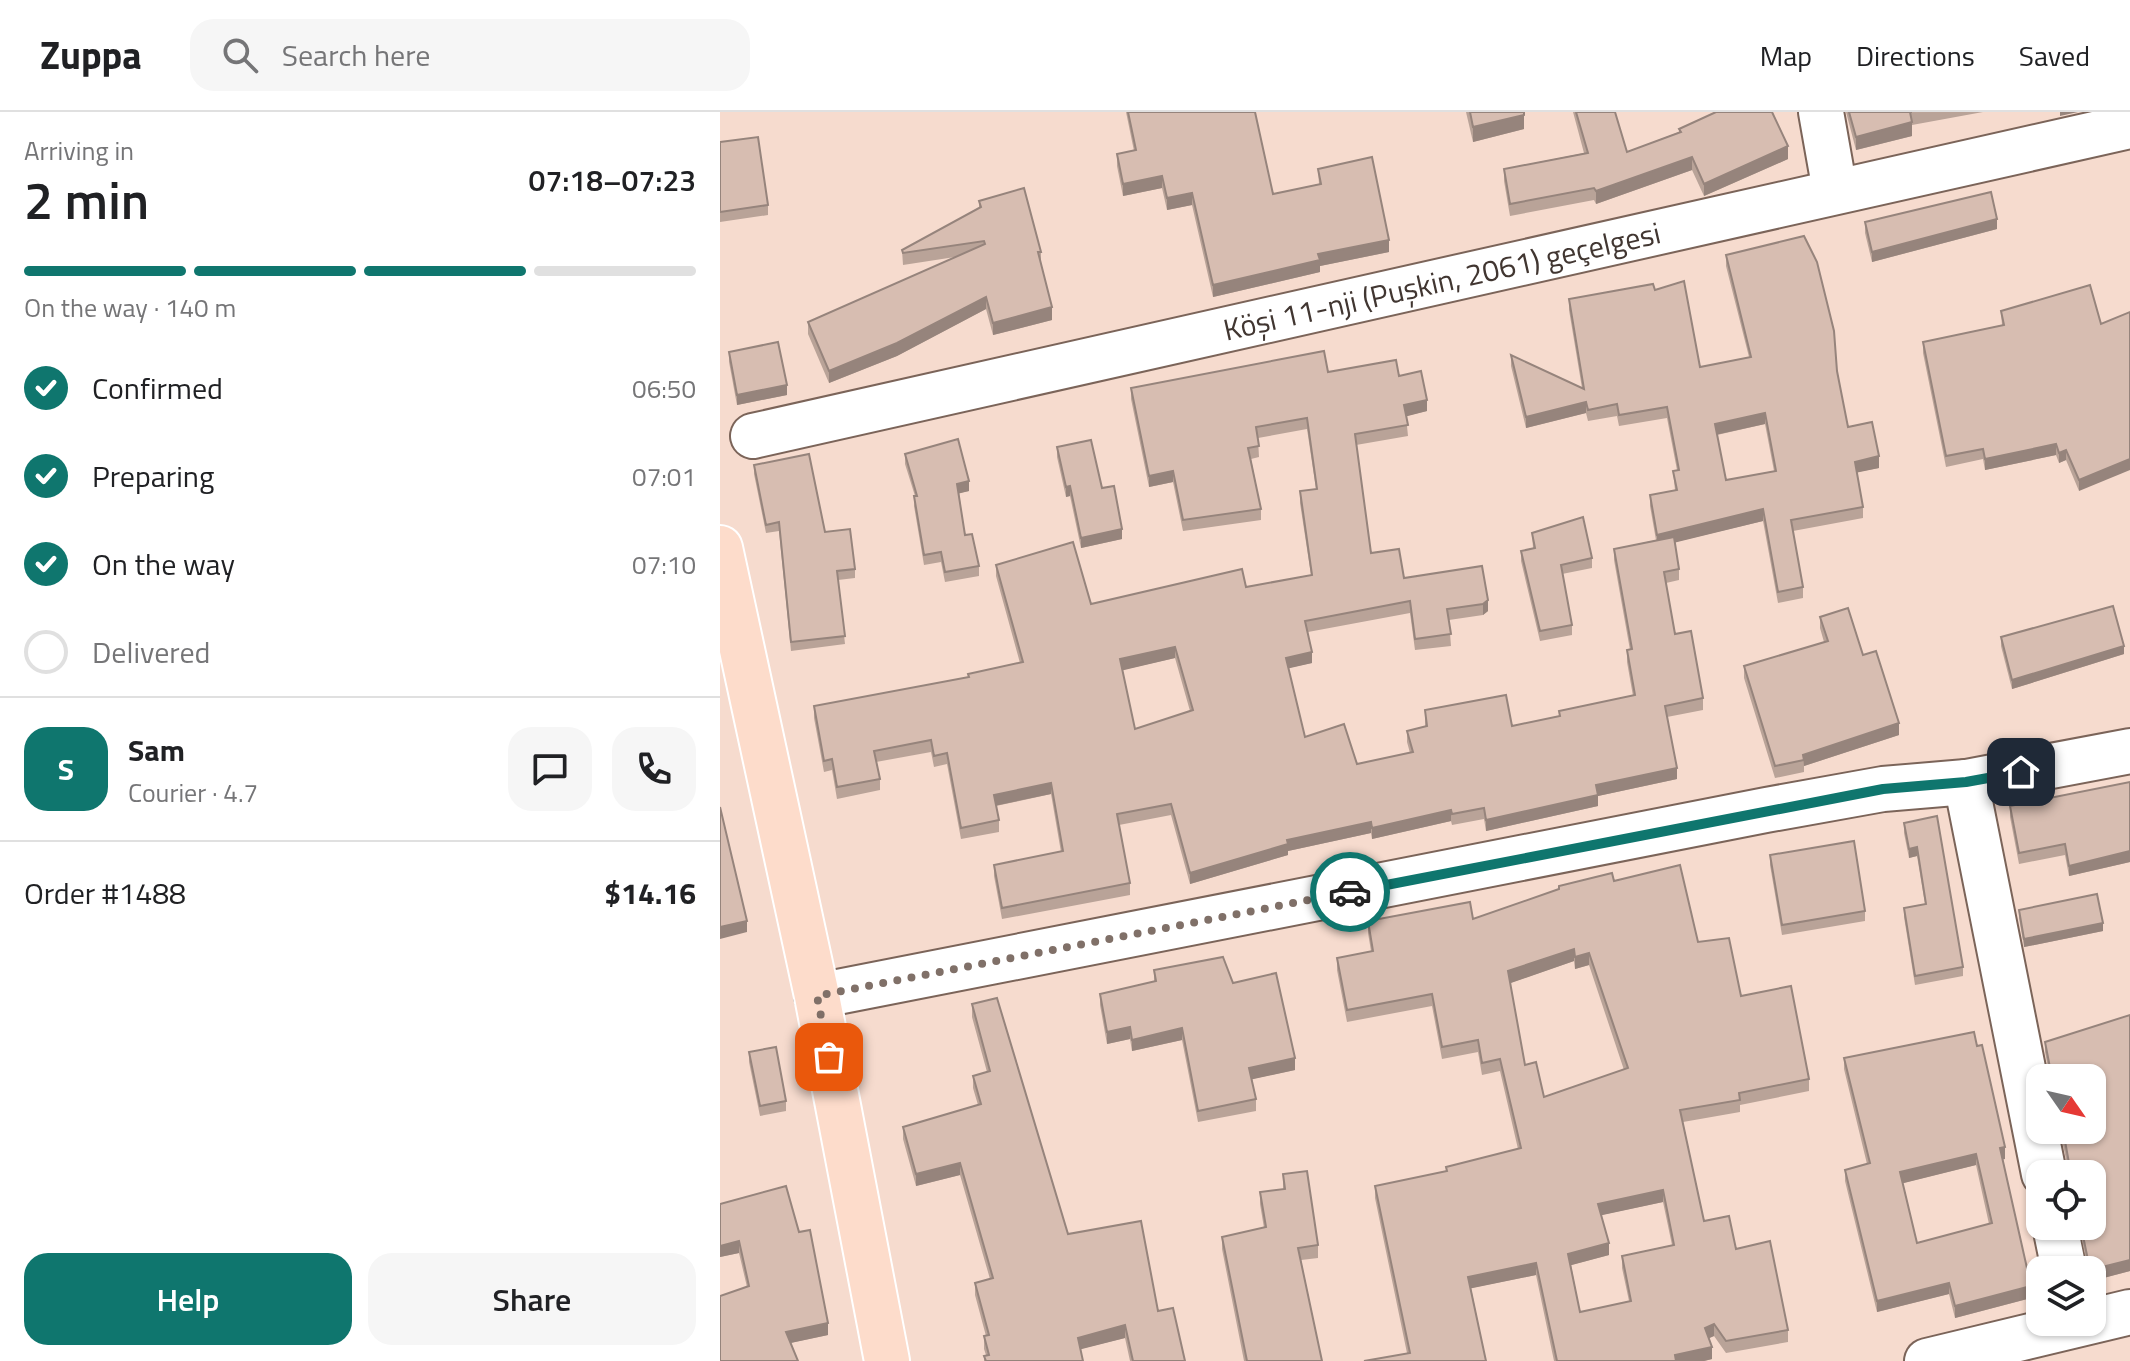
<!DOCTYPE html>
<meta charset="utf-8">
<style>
:root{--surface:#fff;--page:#f6f6f6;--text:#202124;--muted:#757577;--line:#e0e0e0;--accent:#0f766e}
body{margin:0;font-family:"Titillium Web",sans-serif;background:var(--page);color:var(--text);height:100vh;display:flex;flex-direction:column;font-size:30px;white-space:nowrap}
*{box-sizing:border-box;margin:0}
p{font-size:26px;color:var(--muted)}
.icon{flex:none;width:44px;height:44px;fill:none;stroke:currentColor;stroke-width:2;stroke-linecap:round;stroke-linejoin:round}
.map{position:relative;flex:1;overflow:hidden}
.panel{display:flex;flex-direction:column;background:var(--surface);width:720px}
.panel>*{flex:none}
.needle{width:52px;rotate:124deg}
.tools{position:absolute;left:1306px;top:952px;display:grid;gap:16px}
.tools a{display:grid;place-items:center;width:80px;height:80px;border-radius:16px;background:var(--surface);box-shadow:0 2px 6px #0004;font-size:40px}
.pin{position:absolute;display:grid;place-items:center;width:68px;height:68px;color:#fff;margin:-34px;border-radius:16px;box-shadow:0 4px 12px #0006}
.courier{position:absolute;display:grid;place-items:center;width:80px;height:80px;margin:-40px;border:6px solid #0f766e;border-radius:50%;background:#fff;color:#222;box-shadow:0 2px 10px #0007}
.overview em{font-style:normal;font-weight:600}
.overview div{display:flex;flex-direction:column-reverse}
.overview{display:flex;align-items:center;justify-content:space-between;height:136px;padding:0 24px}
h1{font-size:52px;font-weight:600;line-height:60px}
.bar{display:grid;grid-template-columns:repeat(4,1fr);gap:12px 8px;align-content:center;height:96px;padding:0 24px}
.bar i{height:10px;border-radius:6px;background:var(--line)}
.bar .selected{background:var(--accent)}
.bar p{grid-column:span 4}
.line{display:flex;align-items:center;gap:20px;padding:0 24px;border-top:2px solid var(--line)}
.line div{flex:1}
.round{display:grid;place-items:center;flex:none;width:84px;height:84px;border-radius:24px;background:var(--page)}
ol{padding:0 24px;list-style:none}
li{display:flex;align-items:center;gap:24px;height:88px}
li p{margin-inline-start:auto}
li .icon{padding:8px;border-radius:50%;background:var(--accent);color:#fff;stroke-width:4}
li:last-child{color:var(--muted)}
li i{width:44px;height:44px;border:4px solid var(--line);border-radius:50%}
.primary-button{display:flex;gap:16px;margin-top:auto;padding:16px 24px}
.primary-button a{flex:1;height:92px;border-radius:24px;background:var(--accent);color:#fff;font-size:32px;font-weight:600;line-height:92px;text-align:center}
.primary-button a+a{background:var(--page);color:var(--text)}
header{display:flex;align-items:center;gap:48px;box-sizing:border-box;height:112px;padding:0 40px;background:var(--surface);border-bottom:2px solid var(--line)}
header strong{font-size:38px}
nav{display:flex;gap:44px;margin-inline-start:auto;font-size:28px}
.search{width:560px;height:72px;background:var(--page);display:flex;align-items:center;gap:20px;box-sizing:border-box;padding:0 28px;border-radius:24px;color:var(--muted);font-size:30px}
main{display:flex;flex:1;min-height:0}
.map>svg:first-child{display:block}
</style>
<header>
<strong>Zuppa</strong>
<div class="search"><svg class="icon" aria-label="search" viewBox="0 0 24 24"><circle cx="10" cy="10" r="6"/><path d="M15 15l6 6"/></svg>Search here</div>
<nav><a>Map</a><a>Directions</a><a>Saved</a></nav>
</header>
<main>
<section class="panel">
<div class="overview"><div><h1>2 min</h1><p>Arriving in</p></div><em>07:18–07:23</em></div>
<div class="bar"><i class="selected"></i><i class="selected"></i><i class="selected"></i><i></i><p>On the way · 140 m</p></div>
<ol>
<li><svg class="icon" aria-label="check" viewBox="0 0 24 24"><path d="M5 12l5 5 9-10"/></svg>Confirmed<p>06:50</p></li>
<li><svg class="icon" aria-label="check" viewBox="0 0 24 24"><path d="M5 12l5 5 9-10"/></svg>Preparing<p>07:01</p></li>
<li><svg class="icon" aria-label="check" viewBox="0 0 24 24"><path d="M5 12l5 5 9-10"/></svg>On the way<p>07:10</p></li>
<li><i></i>Delivered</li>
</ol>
<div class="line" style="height:144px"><b class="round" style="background:var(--accent);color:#fff">S</b><div><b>Sam</b><p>Courier · 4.7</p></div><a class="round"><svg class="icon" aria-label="chat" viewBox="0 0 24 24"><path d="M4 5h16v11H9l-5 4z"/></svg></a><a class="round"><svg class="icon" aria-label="phone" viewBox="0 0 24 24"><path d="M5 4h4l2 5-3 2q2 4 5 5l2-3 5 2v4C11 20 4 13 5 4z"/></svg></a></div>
<div class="line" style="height:104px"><div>Order #1488</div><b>$14.16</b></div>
<div class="primary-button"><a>Help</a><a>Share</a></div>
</section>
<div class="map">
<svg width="1410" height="1249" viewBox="0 0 1410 1249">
<rect width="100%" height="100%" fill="#f6dbce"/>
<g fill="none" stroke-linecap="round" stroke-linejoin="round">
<defs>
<g id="minor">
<polyline points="1101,0 1115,79"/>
<path id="s1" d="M33,324L1410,14"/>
<polyline points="1246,670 1324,1062"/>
<polyline points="97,884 1046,698 1163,677 1246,670 1410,639"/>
<polyline points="1335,1114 1344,1158"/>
<polyline points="1207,1249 1410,1200"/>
</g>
<polyline id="major" points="0,436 97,884 167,1249"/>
</defs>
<use href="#minor" stroke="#7b6459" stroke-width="48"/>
<use href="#major" stroke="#fff" stroke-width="48"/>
<use href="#minor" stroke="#fff" stroke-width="44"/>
<use href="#major" stroke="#fddccb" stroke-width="44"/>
</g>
<g fill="#b9a398" fill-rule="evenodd">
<polygon points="406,0 535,0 553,82 599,72 598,57 669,140 600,154 600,160 493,185 472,93 447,98 442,76 403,84 397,54 397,42 414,39"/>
<polygon points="746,0 804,0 804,17 753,30"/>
<polygon points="853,0 895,0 907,40 959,20 959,17 1068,47 984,84 972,58 876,92 874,88 790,104 784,69 784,57 864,41"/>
<polygon points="1126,0 1263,0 1192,13 1192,24 1136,38"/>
<polygon points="0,30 48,93 48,103 0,110"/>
<polygon points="259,89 321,140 321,152 332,208 273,223 266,197 177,244 109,271 88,222 88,210 235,145 183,153 182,138 259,96"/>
<polygon points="1145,110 1277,117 1152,150 1145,121"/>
<path d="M1006,143L1117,259L1128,315L1159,356L1137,360L1143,395V406L1073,419L1083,475V486L1058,491L1043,409L955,430L959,457V468L946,471L955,522L983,586V598L947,605L957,667L878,684V694L766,719L764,707L732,713L731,709L652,727L651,721L568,739V743L470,772L451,703L399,713L410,771V783L282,807L274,764V753L341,740L331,682L276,694L279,708V720L241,727L227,652L214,655L211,640L156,650L160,667V678L117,687L112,658L104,660L94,606V594L248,565L300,551L276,464V453L371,492L526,475L591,463L580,391V379L596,377L587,317L538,326L539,345L531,347L541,397V408L463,419L453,370L429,375L411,287V276L608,260L679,264L707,299L686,304L688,324L636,333L651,441L684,466L762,454L768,499L763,503L729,508L731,534L695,538L690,501L588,520L592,551L568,556L585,625L637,652L690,641L687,630V619L705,614V598L792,614L839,605V599L913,584L907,550V538H910L894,448V437L936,428L930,394V383L955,378L953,359L957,358L947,306L899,314L897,304L868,309L866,301L806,316L791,254V243L862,276L849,198V187L935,178L980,255L1029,245L1006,154ZM1045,312L1054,359L1006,368L997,323ZM455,546L470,599L415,617L402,558Z"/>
<polygon points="1370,173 1359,379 1346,348 1339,351 1336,343 1265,358 1263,347 1226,355 1203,241 1203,230 1282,213 1281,199"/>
<polygon points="9,240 67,283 17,293 9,250"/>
<polygon points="337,335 382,376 402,427 361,436 350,384 346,385 337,345"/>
<polygon points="185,342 249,379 239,381 245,423 259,454 259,464 225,470 221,450 204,453 194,394 195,384 185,352"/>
<polygon points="34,353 105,420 135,457 135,466 118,468 125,532 71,539 59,419 46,421 34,362"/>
<polygon points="812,421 872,446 872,456 842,462 852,513 852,523 820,529 801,449 801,439 813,436"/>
<polygon points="1100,505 1143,543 1179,623 1084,654 1084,660 1055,666 1024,566 1024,554 1104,530 1100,516"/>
<polygon points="1281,525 1404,542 1292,577 1281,534"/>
<polygon points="1410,670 1410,750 1349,764 1345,743 1299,752 1290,705 1290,694"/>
<polygon points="1217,704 1243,855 1243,864 1195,873 1184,805 1184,796 1205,792 1197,744 1189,746 1184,721 1184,711"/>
<polygon points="1050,743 1145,799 1145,809 1062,823 1050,753"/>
<path d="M894,769L978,830L1089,967V979L1020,993V1000L963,1010L984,1109L1016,1137L1068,1218V1230L1006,1241L994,1224L989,1226L992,1247L984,1249H834L816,1163L751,1176L766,1249L687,1241L655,1086V1074L726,1059V1055L798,1037L780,959L762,963L758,940L722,947L712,894L627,910L617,858V846L651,839L648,821V809L753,807ZM854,849L855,857L869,853L904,958L824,985L805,953L790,871ZM943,1090L952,1133L902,1144V1156L909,1189L860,1200L851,1153L889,1143L881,1103Z"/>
<polygon points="1299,798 1383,819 1304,835 1299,806"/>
<polygon points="434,858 513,871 575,958 532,967 536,987 536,999 478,1010 462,928 412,939 410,927 387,932 380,893 380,882 434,870"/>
<polygon points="252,892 348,1122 438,1199 465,1249 410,1249 405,1226 360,1237 363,1249 264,1249 264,1244 266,1243 264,1237 264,1224 266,1224 255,1183 255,1171 270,1167 240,1063 196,1074 183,1027 183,1015 258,993 253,976 253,964 267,960 252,905"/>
<polygon points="1410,903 1410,1159 1372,1169 1372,1158 1368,1158 1359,1114 1372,1114 1372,1062 1349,1062 1340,1018 1372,1018 1372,966 1330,966 1325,940 1325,930"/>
<polygon points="29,940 66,989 66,999 40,1004 29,950"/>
<path d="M1124,946L1285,1047H1283L1311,1186L1235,1206L1229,1182L1157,1200L1125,1069V1058L1147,1052L1124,957ZM1256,1053L1269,1112L1197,1131L1183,1071Z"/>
<polygon points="563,1062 598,1133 598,1146 581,1148 602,1249 524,1249 502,1137 502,1125 544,1116 540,1092 540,1080 563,1077"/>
<polygon points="0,1092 108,1223 70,1231 27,1175 19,1141 0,1145"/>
</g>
<g fill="#96847c">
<polygon points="1340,0 1358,0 1340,4"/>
<polygon points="804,3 804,17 753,30 753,15"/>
<polygon points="1192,10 1192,24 1136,38 1136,25"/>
<polygon points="1068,34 1068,47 984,84 984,72"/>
<polygon points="972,45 972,58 876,92 876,79"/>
<polygon points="442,64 442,76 403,84 403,72"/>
<polygon points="472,81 472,93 447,98 447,86"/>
<polygon points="1277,107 1277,117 1152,150 1152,140"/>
<polygon points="669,128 669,140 600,154 600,160 493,185 493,173 598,142"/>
<polygon points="266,185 266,197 177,244 109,271 109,259"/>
<polygon points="332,195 332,208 273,223 273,211"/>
<polygon points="67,273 67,283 17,293 17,283"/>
<polygon points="707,288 707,299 684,305 684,293"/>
<polygon points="866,290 866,301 806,316 806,305"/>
<polygon points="1045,301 1045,312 995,323 995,312"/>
<polygon points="1336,332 1336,343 1265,358 1265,347"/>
<polygon points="1346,338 1346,348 1339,351 1339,341"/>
<polygon points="1159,344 1159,356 1135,361 1135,350"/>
<polygon points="1410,347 1410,358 1359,379 1359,368"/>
<polygon points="453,359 453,370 429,375 429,364"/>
<polygon points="249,369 249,379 237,382 237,372"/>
<polygon points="350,374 350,384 346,385 346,375"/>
<polygon points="1043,397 1043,409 937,435 937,423"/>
<polygon points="402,417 402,427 361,436 361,426"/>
<polygon points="768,488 768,499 763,503 763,492"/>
<polygon points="1404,534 1404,542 1292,577 1292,568"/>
<polygon points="455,535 455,546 400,559 400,547"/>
<polygon points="592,540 592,551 566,557 566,546"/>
<polygon points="1179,611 1179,623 1084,654 1083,643"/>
<polygon points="957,656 957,667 878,684 878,694 766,719 766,708 876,673"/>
<polygon points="331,671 331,682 274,694 274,683"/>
<polygon points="731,698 731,709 652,727 652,716"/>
<polygon points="651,710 651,721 568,739 568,743 470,772 470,761 567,728"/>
<polygon points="1197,735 1197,744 1189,746 1189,737"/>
<polygon points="1410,739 1410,750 1349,764 1349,754"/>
<polygon points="27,809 27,820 0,827 0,815"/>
<polygon points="1383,811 1383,819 1304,835 1304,827"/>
<polygon points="854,837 854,849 788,872 788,859"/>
<polygon points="869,841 869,853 855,857 855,845"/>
<polygon points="410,915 410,927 387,932 387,920"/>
<polygon points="462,916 462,928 412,939 412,928"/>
<polygon points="575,946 575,958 529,968 529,956"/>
<polygon points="1285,1035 1285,1047 1280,1048 1280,1036"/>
<polygon points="1256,1042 1256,1053 1180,1072 1180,1060"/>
<polygon points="240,1051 240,1063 196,1074 196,1062"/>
<polygon points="943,1078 943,1090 878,1104 878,1092"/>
<polygon points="19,1129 19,1141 0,1145 0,1134"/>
<polygon points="889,1131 889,1143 848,1154 848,1142"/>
<polygon points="1410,1148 1410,1159 1372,1169 1372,1158"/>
<polygon points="816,1151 816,1163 748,1177 748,1165"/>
<polygon points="1229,1171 1229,1182 1157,1200 1157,1189"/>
<polygon points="1311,1174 1311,1186 1235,1206 1235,1194"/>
<polygon points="108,1211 108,1223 66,1232 66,1220"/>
<polygon points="994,1212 994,1224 985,1228 985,1216"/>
<polygon points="405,1213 405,1226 358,1238 358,1226"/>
<polygon points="992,1235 992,1247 984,1249 955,1249 955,1243"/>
</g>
<g fill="#d7bdb1" stroke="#96847c" stroke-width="2" fill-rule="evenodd">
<polygon points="408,0 535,0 553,82 601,72 598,57 652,45 669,128 598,142 600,148 493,173 472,81 447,86 442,64 403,72 397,42 416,38"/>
<polygon points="750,0 804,0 804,3 753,15"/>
<polygon points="856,0 895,0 907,40 961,20 959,17 996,0 1052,0 1068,34 984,72 972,45 876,79 874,76 790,92 784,57 868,41"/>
<polygon points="1129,0 1192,0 1190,0 1192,10 1136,25"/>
<polygon points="38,25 48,93 0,100 0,30"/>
<polygon points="304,76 321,140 318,140 332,195 273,211 266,185 177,231 109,259 88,210 265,132 264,129 183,141 182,138 261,95 259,89"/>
<polygon points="1271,80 1277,107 1152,140 1145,110"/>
<path d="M1084,124L1097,150L1114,219L1117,259L1128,315L1152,310L1159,344L1135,350L1143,395L1071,408L1083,475L1058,480L1043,397L937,423L930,383L957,378L953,359L959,358L947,295L899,303L897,292L868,298L866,290L806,305L791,243L864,277L849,187L933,172L935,178L964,169L980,255L1031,245L1006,143ZM1045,301L1056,359L1006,368L995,312Z"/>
<polygon points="1370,173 1381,212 1410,200 1410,347 1359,368 1346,338 1339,341 1336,332 1265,347 1263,337 1226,344 1203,230 1284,213 1281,199"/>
<polygon points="58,230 67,273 17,283 9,240"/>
<path d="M604,239L608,260L676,248L679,264L701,259L707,288L684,293L688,313L635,322L651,441L679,437L684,466L762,454L768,488L763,492L727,497L731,522L695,527L690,489L585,509L592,540L566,546L585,625L624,612L637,652L693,640L687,619L707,614L705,598L786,583L792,614L840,604L839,599L915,583L907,538L912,537L894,437L954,425L959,457L944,460L955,522L971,519L983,586L945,594L957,656L876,673L878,683L766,708L764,696L732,702L731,698L652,716L651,710L567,728L568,732L470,761L451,692L397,702L410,771L282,796L274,753L343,739L331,671L274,683L279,708L241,716L227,641L214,644L211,628L154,639L160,667L117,675L112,647L104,649L94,594L249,565L248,562L303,550L276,453L353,430L371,492L522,457L526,475L592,463L580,379L597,377L587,306L536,315L539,334L528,336L541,397L463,408L453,359L429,364L411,276ZM455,535L473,598L415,617L400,547Z"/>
<polygon points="238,327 249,369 237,372 245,423 252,422 259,454 225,460 221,440 204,443 194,384 197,384 185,342"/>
<polygon points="371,328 382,376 394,374 402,417 361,426 350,374 346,375 337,335"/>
<polygon points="89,342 105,420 130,417 135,457 117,459 125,524 71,530 59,410 46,413 34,353"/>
<polygon points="863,405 872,446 841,453 852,513 820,519 801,439 815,436 812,421"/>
<polygon points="1393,494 1404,534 1292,568 1281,525"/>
<polygon points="1128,496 1143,543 1156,539 1179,611 1083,643 1084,648 1055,654 1024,554 1108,529 1100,505"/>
<polygon points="1410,670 1410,739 1349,754 1345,732 1299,741 1290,694"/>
<polygon points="0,695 27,809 0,815"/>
<polygon points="1217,704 1243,855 1195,864 1184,796 1206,792 1197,735 1189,737 1184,711"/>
<polygon points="1134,729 1145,799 1062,813 1050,743"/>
<path d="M960,753L978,830L1009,826L1021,884L1071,874L1089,967L1019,981L1020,988L960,998L984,1109L1009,1104L1016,1137L1050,1129L1068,1218L1006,1229L994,1212L985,1216L992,1235L955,1243L956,1249H837L816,1151L748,1165L766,1249H644L690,1241L655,1074L727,1059L726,1055L801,1036L780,947L762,951L758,928L722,935L712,882L627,898L617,846L653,839L648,809L750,790L753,807L839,777V774L892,761L894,769ZM854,837L855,845L869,841L908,956L824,985L816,950L805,953L788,859ZM943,1078L954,1133L902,1144L911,1189L860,1200L848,1142L889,1131L878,1092Z"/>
<polygon points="1377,782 1383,811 1304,827 1299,798"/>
<polygon points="503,845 513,871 556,861 575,946 529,956 536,987 478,999 462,916 412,928 410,915 387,920 380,882 436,869 434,858"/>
<polygon points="277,886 348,1122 421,1109 438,1199 453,1196 465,1249 413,1249 405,1213 358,1226 363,1249 266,1249 264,1244 269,1243 264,1224 269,1223 255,1171 273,1166 240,1051 196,1062 183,1015 261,992 253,964 270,959 252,892"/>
<polygon points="1410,903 1410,1148 1370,1158 1361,1114 1372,1114 1372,1062 1351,1062 1343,1018 1372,1018 1372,966 1332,966 1325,930"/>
<path d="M1254,920L1257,934L1262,933L1285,1035L1280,1036L1311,1174L1235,1194L1229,1171L1157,1189L1125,1058L1150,1051L1124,946ZM1256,1042L1272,1111L1197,1131L1180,1060Z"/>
<polygon points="56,935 66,989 40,994 29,940"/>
<polygon points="587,1059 598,1133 578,1136 602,1249 527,1249 502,1125 546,1115 540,1080 565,1077 563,1062"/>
<polygon points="66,1074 79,1120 90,1118 108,1211 66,1220 78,1249 0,1249 0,1184 29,1174 19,1129 0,1134 0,1092"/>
</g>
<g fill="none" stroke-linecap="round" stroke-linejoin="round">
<polyline stroke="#807068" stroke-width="8" stroke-dasharray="0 14.4" points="109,945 97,884 630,780"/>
<polyline stroke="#0f766e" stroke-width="10" points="630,780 1163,677 1246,670 1301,660"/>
</g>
<g text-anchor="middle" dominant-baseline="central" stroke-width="7" stroke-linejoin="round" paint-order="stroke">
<g font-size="30" fill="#413631" stroke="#f6dbce">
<text stroke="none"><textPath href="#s1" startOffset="706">Köşi 11-nji (Puşkin, 2061) geçelgesi</textPath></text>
</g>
</g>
</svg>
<div class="tools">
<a><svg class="needle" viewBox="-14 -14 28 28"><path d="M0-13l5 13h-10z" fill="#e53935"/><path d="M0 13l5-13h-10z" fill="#757577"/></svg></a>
<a><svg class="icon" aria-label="locate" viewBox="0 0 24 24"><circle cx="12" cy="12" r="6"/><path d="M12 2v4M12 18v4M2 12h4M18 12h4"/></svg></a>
<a><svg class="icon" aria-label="layers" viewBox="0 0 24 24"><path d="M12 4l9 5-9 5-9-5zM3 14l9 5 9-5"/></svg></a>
</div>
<div class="pin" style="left:109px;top:945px;background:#ea580c"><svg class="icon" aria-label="bag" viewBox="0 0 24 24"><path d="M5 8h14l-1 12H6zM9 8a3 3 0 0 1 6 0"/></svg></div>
<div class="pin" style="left:1301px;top:660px;background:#1f2937"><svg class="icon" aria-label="home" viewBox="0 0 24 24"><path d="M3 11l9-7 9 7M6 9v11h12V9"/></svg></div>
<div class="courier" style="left:630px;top:780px"><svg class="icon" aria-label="car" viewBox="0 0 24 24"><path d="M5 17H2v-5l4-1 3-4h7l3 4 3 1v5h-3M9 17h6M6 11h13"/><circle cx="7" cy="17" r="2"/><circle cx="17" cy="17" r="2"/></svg></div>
</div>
</main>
